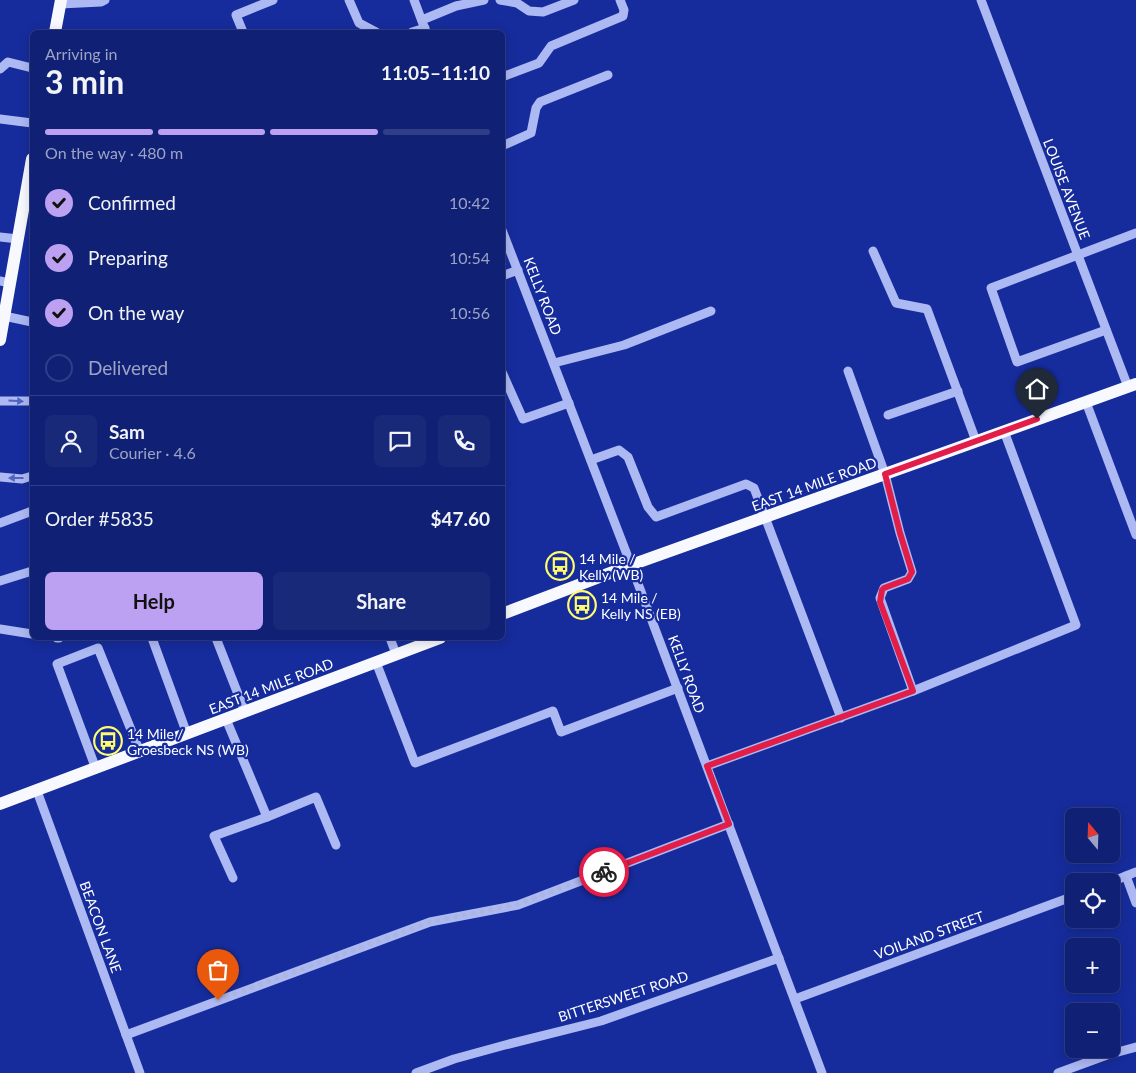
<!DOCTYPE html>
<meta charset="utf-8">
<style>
:root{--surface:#102175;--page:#19297a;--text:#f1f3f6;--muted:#9ca3c5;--line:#303e87;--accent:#bca0f2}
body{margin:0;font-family:Lato,sans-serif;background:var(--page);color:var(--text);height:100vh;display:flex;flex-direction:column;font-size:19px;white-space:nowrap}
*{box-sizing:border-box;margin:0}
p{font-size:16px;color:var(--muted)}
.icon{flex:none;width:28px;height:28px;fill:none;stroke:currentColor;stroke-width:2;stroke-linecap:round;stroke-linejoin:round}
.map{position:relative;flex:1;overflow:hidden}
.side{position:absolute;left:30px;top:30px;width:475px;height:610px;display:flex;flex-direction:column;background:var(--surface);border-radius:8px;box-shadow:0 2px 12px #0003,0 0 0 1px var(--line)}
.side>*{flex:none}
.needle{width:32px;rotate:341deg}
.controls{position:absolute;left:1065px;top:808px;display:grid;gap:10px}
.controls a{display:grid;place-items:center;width:55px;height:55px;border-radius:8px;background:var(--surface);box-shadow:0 2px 12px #0003,0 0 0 1px var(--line);font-size:25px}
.pin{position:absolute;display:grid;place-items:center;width:42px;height:42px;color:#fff;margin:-51px -21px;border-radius:50% 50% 50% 0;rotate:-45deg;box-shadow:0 0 5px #0007}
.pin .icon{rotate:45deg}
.courier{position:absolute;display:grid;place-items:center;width:50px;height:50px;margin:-25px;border:4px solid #e11d48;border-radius:50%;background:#fff;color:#222;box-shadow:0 1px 6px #0007}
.overview em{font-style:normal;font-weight:700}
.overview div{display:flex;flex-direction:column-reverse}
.overview{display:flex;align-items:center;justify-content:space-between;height:85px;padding:0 15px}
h1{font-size:32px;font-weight:700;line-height:38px}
.bar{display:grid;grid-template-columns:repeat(4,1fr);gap:8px 5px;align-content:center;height:60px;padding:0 15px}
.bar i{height:6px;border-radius:4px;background:var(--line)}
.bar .on{background:var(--accent)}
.bar p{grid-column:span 4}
.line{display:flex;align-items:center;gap:12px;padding:0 15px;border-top:1px solid var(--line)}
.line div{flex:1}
.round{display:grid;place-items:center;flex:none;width:52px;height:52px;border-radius:8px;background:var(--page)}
ol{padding:0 15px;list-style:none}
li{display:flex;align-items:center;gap:15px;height:55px}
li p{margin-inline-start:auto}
li .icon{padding:5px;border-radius:50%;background:var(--accent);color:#111;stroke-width:4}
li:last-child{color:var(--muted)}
li i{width:28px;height:28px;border:2px solid var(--line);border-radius:50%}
.primary-button{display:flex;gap:10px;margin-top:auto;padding:10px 15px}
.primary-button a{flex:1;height:58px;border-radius:8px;background:var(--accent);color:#111;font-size:20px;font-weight:700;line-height:58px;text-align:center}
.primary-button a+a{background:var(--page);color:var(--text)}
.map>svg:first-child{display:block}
</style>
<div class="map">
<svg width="1136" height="1073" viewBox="0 0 1136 1073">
<rect width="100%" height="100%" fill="#162c9c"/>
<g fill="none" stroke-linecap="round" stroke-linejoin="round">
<g stroke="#adb9f3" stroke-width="9">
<polyline points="349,0 359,23 376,32"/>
<polyline points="414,0 426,32"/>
<polyline points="500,0 517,3 529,11 543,12 574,0"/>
<polyline points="981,0 1128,387"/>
<polyline points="60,4 101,2 105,0"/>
<polyline points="422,20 456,6 484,0"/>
<polyline points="243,32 236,15 273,0"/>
<polyline points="412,32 425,28"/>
<polyline points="0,69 8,62 32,68"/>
<polyline points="502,77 539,63 551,46 623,16 624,10 620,0"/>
<polyline points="0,119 32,123"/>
<polyline points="502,146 531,133 536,108 540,102 608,75"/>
<polyline points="502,230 631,565 822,1073"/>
<polyline points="0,237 18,239"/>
<polyline points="873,251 896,303 927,309 976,441"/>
<polyline points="502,276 518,270"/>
<polyline points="0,281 10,283"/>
<polyline points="4,316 32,322"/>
<polyline points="1106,330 1017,362 991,288 1136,233"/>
<polyline points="554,363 624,345 711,311"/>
<polyline points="848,371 885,474 900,533 912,572 908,579 884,588 880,598 913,691"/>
<polyline points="502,372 523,419 569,403"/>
<polyline points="0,401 32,401"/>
<polyline points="1086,402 1136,535"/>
<polyline points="888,415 958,391"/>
<polyline points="591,460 619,450 628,457 648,507 656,517 746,484 754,488 841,718"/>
<polyline points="0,477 22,479 32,476"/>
<polyline points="0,523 32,511"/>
<polyline points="0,581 32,571"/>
<polyline points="0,629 32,634"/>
<polyline points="57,638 59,638"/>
<polyline points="152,638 187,734"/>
<polyline points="216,638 245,712"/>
<polyline points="390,638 396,654"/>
<polyline points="376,662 415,763 553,711 561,732 678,688"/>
<polyline points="226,719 267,817 214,836 233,878"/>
<polyline points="707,766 913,691 1076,625 1004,431"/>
<polyline points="96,769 57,664 98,648 140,752"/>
<polyline points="37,791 140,1073"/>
<polyline points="267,817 316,797 336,845"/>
<polyline points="1126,876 1136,903"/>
<polyline points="1111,882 1136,872"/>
<polyline points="795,999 1074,896"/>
<polyline points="126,1035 430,922 518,905 729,824"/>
<polyline points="416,1073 454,1059 505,1045 601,1021 779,958"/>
<polyline points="1058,1073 1107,1055 1136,1047"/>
</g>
<g stroke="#f8f9ff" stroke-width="12">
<polyline points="55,32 61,0"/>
<polyline points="0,340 32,159"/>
<polyline points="502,614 631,565 1136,384"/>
<polyline points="0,804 440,638"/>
</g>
</g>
<defs><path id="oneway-solid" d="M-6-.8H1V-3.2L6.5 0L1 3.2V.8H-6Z" transform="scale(1.25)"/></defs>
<g fill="#5264bf">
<use href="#oneway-solid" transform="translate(16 401) rotate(3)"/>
<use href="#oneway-solid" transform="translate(16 478) rotate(-180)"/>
</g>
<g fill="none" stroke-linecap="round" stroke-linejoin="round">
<polyline stroke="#adb5dc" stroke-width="5" stroke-dasharray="0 9" points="218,1000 430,922 518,904 604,872"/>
<polyline stroke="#e11d48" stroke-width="6" points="604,872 729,824 707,766 913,691 880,602 882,590 884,588 908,579 912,572 900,533 885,474 1037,419"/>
</g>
<defs>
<symbol id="bus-ring" viewBox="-11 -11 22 22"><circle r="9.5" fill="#162c9c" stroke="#fffc6e" stroke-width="1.5"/><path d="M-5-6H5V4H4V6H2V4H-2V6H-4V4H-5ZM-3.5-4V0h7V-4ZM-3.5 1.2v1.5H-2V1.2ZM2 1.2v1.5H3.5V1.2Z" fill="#fffc6e"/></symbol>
</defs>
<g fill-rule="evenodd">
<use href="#bus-ring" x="544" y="550" width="32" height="32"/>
<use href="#bus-ring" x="566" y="589" width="32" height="32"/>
<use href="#bus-ring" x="92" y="725" width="32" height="32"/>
</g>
<g text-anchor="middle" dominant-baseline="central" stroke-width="4.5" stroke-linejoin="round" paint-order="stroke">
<g font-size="14" fill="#fff" stroke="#162c9c">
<text transform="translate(1067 189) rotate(69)">LOUISE AVENUE</text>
<text transform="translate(543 296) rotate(69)">KELLY ROAD</text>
<text transform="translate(814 484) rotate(-20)">EAST 14 MILE ROAD</text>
<text transform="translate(687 674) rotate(70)">KELLY ROAD</text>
<text transform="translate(271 686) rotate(-21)">EAST 14 MILE ROAD</text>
<text transform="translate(101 927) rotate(70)">BEACON LANE</text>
<text transform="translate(929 935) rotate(-20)">VOILAND STREET</text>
<text transform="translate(623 996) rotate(-18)">BITTERSWEET ROAD</text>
</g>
<g font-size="14" fill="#fff" stroke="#162c9c" text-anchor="start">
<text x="579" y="558">14 Mile /<tspan x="579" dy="16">Kelly (WB)</tspan></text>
<text x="601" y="597">14 Mile /<tspan x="601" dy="16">Kelly NS (EB)</tspan></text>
<text x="127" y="733">14 Mile /<tspan x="127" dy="16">Groesbeck NS (WB)</tspan></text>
</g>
</g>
</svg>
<div class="controls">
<a><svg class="needle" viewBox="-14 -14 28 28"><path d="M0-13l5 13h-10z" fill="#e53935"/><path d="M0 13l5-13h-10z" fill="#9ca3c5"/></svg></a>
<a><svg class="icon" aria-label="locate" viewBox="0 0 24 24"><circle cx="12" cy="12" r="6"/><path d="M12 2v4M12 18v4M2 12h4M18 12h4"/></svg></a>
<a>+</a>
<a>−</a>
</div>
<div class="pin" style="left:218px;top:1000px;background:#ea580c"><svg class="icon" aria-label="bag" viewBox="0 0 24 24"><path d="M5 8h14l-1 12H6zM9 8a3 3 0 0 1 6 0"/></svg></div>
<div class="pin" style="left:1037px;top:419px;background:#1f2937"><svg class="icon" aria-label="home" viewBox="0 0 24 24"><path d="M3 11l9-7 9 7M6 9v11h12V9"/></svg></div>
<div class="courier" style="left:604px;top:872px"><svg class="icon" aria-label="bike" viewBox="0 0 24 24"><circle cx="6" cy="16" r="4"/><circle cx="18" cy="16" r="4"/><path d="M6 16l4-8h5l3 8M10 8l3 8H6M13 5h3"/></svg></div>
<section class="side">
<div class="overview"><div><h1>3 min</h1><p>Arriving in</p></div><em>11:05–11:10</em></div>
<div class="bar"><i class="on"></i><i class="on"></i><i class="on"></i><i></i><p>On the way · 480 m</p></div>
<ol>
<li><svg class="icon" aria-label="check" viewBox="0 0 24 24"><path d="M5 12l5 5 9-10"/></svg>Confirmed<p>10:42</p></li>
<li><svg class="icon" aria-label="check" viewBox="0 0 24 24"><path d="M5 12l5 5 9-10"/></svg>Preparing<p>10:54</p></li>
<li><svg class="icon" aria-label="check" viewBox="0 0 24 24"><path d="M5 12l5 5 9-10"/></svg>On the way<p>10:56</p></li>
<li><i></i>Delivered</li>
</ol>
<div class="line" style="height:90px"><a class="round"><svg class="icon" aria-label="person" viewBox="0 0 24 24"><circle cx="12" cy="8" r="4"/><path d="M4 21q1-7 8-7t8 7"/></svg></a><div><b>Sam</b><p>Courier · 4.6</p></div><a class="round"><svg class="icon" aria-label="chat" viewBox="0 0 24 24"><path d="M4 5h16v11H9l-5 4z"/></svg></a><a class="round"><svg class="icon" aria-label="phone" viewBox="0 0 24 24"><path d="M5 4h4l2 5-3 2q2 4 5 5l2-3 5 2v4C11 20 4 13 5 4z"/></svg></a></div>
<div class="line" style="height:65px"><div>Order #5835</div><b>$47.60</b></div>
<div class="primary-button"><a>Help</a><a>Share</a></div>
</section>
</div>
